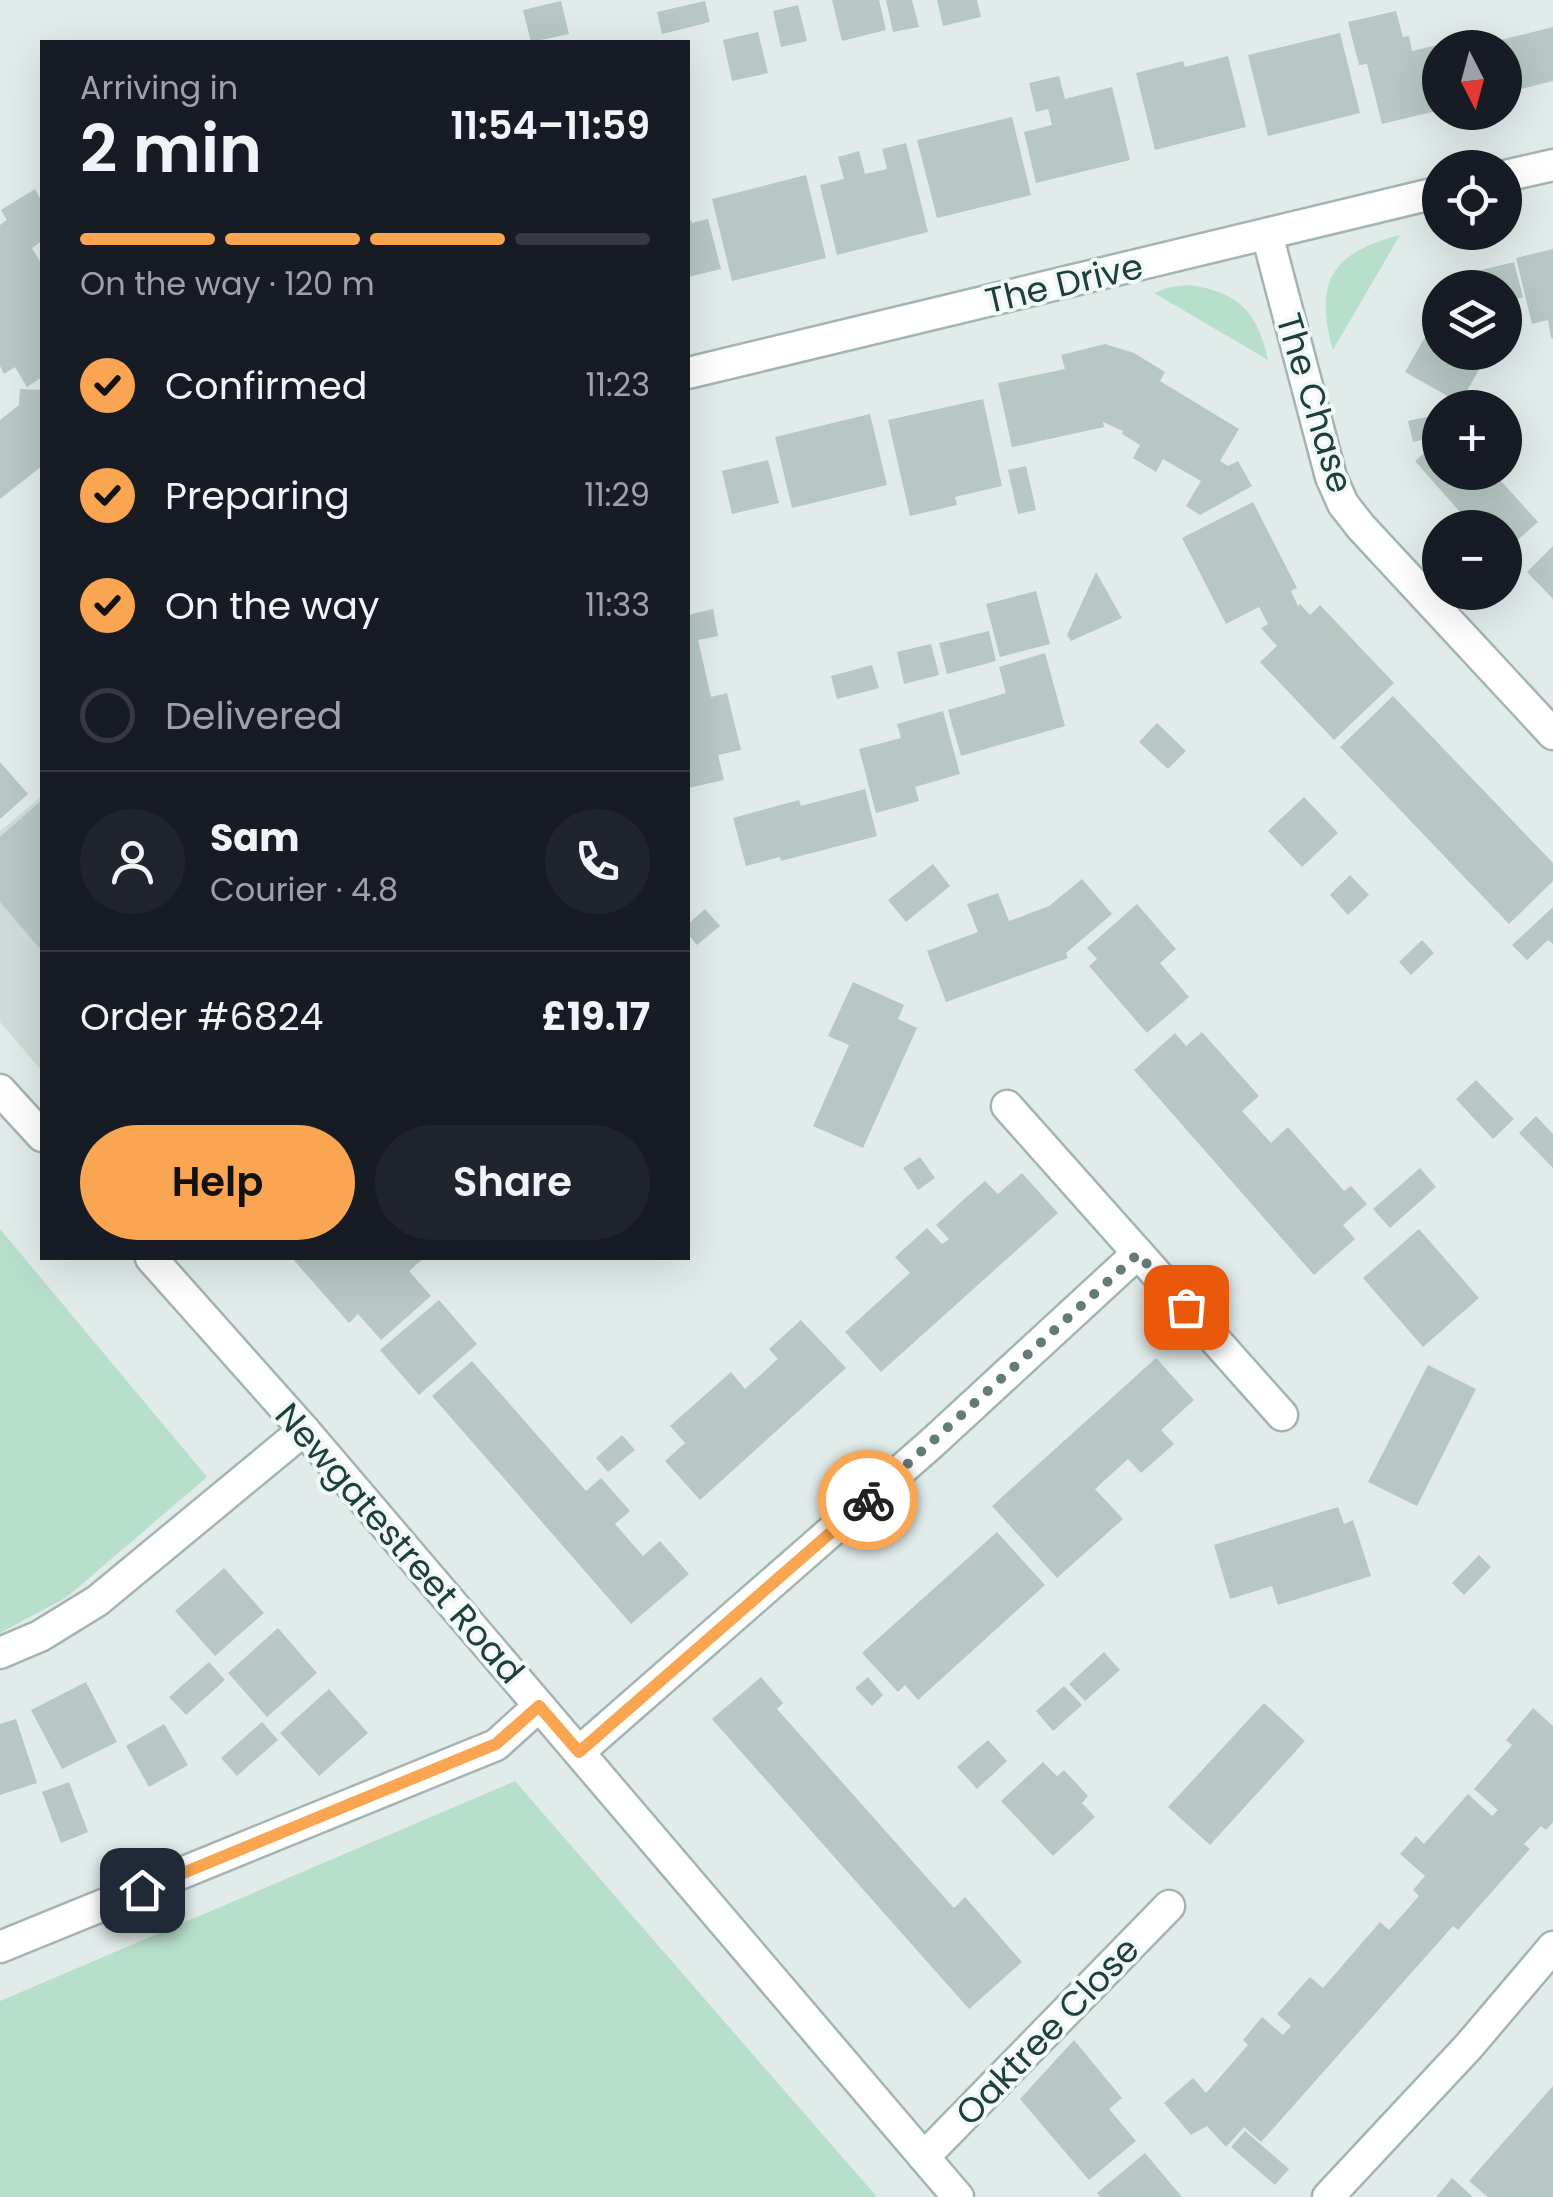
<!DOCTYPE html>
<meta charset="utf-8">
<style>
:root{--surface:#171b24;--page:#20242c;--text:#f1f3f6;--muted:#9ea1a6;--line:#363941;--accent:#faa551}
body{margin:0;font-family:Poppins,sans-serif;background:var(--page);color:var(--text);height:100vh;display:flex;flex-direction:column;font-size:38px;white-space:nowrap}
*{box-sizing:border-box;margin:0}
p{font-size:32px;color:var(--muted)}
.icon{flex:none;width:55px;height:55px;fill:none;stroke:currentColor;stroke-width:2;stroke-linecap:round;stroke-linejoin:round}
.map{position:relative;flex:1;overflow:hidden}
.details{position:absolute;left:40px;top:40px;width:650px;height:1220px;display:flex;flex-direction:column;background:var(--surface);border-radius:0px;box-shadow:0 10px 40px #0002}
.details>*{flex:none}
.needle{width:65px;rotate:174deg}
.tools{position:absolute;left:1422px;top:30px;display:grid;gap:20px}
.tools a{display:grid;place-items:center;width:100px;height:100px;border-radius:50%;background:var(--surface);box-shadow:0 10px 40px #0002;font-size:50px}
.pin{position:absolute;display:grid;place-items:center;width:85px;height:85px;color:#fff;margin:-42px;border-radius:20px;box-shadow:0 5px 15px #0006}
.courier{position:absolute;display:grid;place-items:center;width:100px;height:100px;margin:-50px;border:8px solid #faa551;border-radius:50%;background:#fff;color:#222;box-shadow:0 2px 12px #0007}
.head em{font-style:normal;font-weight:600}
.head div{display:flex;flex-direction:column-reverse}
.head{display:flex;align-items:center;justify-content:space-between;height:170px;padding:0 40px}
h1{font-size:65px;font-weight:600;line-height:75px}
.bar{display:grid;grid-template-columns:repeat(4,1fr);gap:15px 10px;align-content:center;height:120px;padding:0 40px}
.bar i{height:12px;border-radius:8px;background:var(--line)}
.bar .selected{background:var(--accent)}
.bar p{grid-column:span 4}
.line{display:flex;align-items:center;gap:25px;padding:0 40px;border-top:2px solid var(--line)}
.line div{flex:1}
.round{display:grid;place-items:center;flex:none;width:105px;height:105px;border-radius:52px;background:var(--page)}
ol{padding:0 40px;list-style:none}
li{display:flex;align-items:center;gap:30px;height:110px}
li p{margin-inline-start:auto}
li .icon{padding:10px;border-radius:50%;background:var(--accent);color:#111;stroke-width:4}
li:last-child{color:var(--muted)}
li i{width:55px;height:55px;border:5px solid var(--line);border-radius:50%}
.primary-button{display:flex;gap:20px;margin-top:auto;padding:20px 40px}
.primary-button a{flex:1;height:115px;border-radius:60px;background:var(--accent);color:#111;font-size:40px;font-weight:600;line-height:115px;text-align:center}
.primary-button a+a{background:var(--page);color:var(--text)}
.map>svg:first-child{display:block}
</style>
<div class="map">
<svg width="1553" height="2197" viewBox="0 0 1553 2197">
<rect width="100%" height="100%" fill="#e1ecea"/>
<polygon fill="#cfdcd9" points="42,796 42,1071 0,1022 0,831"/>
<g fill="#b8dfcc">
<path d="M1400,235L1333,350C1313,281 1333,252 1400,235Z"/>
<path d="M1189,285C1240,292 1257,312 1268,360L1154,293L1170,287Z"/>
<polygon points="0,1229 207,1477 67,1597 0,1633"/>
<polygon points="515,1781 877,2197 0,2197 0,2001"/>
</g>
<g fill="#b6c7c4">
<polygon points="832,0 879,0 886,30 842,41"/>
<polygon points="886,0 912,0 919,27 893,32"/>
<polygon points="937,0 977,0 981,17 943,26"/>
<polygon points="561,1 569,34 531,42 523,10"/>
<polygon points="705,1 710,22 662,34 657,12"/>
<polygon points="798,5 807,41 781,47 773,11"/>
<polygon points="1396,11 1403,37 1409,36 1412,51 1459,40 1461,48 1440,48 1440,110 1382,124 1367,64 1359,65 1348,22"/>
<polygon points="1553,27 1553,81 1505,93 1505,48 1476,46"/>
<polygon points="758,32 768,73 732,81 723,40"/>
<polygon points="1340,33 1360,113 1268,136 1248,55"/>
<polygon points="1228,56 1246,127 1155,150 1136,73 1183,61 1185,67"/>
<polygon points="1059,76 1065,99 1112,87 1130,160 1036,183 1024,132 1052,125 1048,109 1036,112 1029,83"/>
<polygon points="1012,117 1031,195 937,218 917,140"/>
<polygon points="906,143 928,232 837,255 820,185 844,179 838,157 859,151 865,174 887,169 882,149"/>
<polygon points="806,175 826,258 732,281 712,199"/>
<polygon points="35,189 42,202 42,241 32,248 42,265 42,377 27,387 15,367 4,374 0,366 0,225 7,220 1,210"/>
<polygon points="708,219 721,269 688,277 688,221 691,220 692,223"/>
<polygon points="1553,249 1553,338 1551,338 1548,320 1532,324 1516,258"/>
<polygon points="1514,262 1523,297 1515,300 1519,318 1505,320 1505,288 1454,288 1461,275"/>
<polygon points="1440,311 1440,352 1489,352 1460,403 1405,372"/>
<polygon points="1105,344 1134,353 1165,372 1160,381 1239,429 1220,461 1228,466 1238,461 1252,486 1200,515 1186,506 1201,481 1163,459 1156,472 1133,458 1140,445 1122,434 1123,431 1103,422 1104,427 1012,447 998,383 1065,369 1061,355"/>
<polygon points="20,389 42,390 42,466 0,499 0,420 19,405"/>
<polygon points="983,399 1002,486 955,497 957,505 910,516 888,420"/>
<polygon points="870,414 887,485 792,508 775,437"/>
<polygon points="1440,414 1440,436 1413,442 1408,421"/>
<polygon points="1440,444 1440,472 1493,472 1538,522 1505,551 1505,528 1474,528 1415,461 1431,447"/>
<polygon points="768,460 779,503 732,514 722,471"/>
<polygon points="1026,466 1036,510 1018,514 1008,470"/>
<polygon points="1253,502 1297,588 1291,591 1298,606 1300,604 1310,615 1320,605 1394,683 1334,740 1260,662 1277,646 1261,628 1268,624 1259,607 1226,624 1182,538"/>
<polygon points="1553,546 1553,599 1527,572"/>
<polygon points="1096,572 1122,618 1071,641 1067,635"/>
<polygon points="1036,591 1050,644 1000,657 986,604"/>
<polygon points="713,609 718,636 698,640 711,697 727,693 741,750 718,755 724,780 688,788 688,615"/>
<polygon points="989,631 996,661 947,674 939,643"/>
<polygon points="931,644 939,675 904,684 897,652"/>
<polygon points="1045,653 1065,726 961,756 948,710 1006,693 999,667"/>
<polygon points="872,665 879,688 837,699 831,676"/>
<polygon points="1393,696 1553,863 1553,881 1509,924 1340,747"/>
<polygon points="943,711 960,774 915,787 919,801 876,813 859,749 901,738 897,724"/>
<polygon points="1157,723 1186,751 1168,769 1139,742"/>
<polygon points="0,762 28,794 0,819"/>
<polygon points="865,789 877,836 781,861 780,857 746,866 733,818 799,800 801,806"/>
<polygon points="1304,797 1338,833 1302,867 1268,831"/>
<polygon points="42,800 42,951 0,902 0,837"/>
<polygon points="933,864 950,886 906,922 888,900"/>
<polygon points="1350,875 1369,895 1348,915 1330,895"/>
<polygon points="1082,879 1112,914 1066,953 1068,958 946,1002 927,951 978,932 967,904 998,893 1009,921 1049,906"/>
<polygon points="1137,904 1176,949 1160,963 1189,997 1147,1033 1089,966 1097,959 1087,948"/>
<polygon points="1553,907 1553,944 1548,940 1527,960 1512,945"/>
<polygon points="705,909 720,926 697,945 688,934 688,924"/>
<polygon points="1422,940 1434,953 1411,975 1399,962"/>
<polygon points="853,982 904,1005 898,1019 917,1028 863,1148 813,1126 849,1045 828,1036"/>
<polygon points="1202,1032 1259,1096 1242,1111 1271,1143 1288,1127 1344,1191 1351,1186 1367,1204 1343,1225 1355,1239 1314,1275 1134,1070 1175,1033 1186,1046"/>
<polygon points="1476,1080 1514,1119 1493,1139 1456,1099"/>
<polygon points="1536,1116 1553,1134 1553,1168 1519,1133"/>
<polygon points="920,1157 935,1178 918,1190 903,1168"/>
<polygon points="1420,1168 1436,1187 1390,1228 1373,1209"/>
<polygon points="1022,1173 1058,1213 881,1372 845,1332 910,1273 895,1257 927,1228 942,1244 949,1239 936,1225 962,1201 985,1181 998,1194"/>
<polygon points="1419,1229 1479,1298 1423,1347 1363,1278"/>
<polygon points="292,1258 424,1258 409,1271 431,1296 381,1340 358,1314 349,1323"/>
<polygon points="439,1300 477,1344 419,1395 380,1350"/>
<polygon points="801,1320 846,1368 700,1500 665,1461 685,1443 670,1426 731,1372 745,1389 778,1359 769,1349"/>
<polygon points="1156,1358 1194,1400 1161,1430 1174,1444 1141,1473 1128,1459 1095,1489 1123,1519 1057,1578 992,1506"/>
<polygon points="472,1361 586,1491 601,1478 630,1511 615,1524 643,1556 660,1541 689,1574 631,1624 432,1396"/>
<polygon points="1428,1365 1476,1389 1417,1506 1368,1482"/>
<polygon points="622,1435 635,1450 608,1472 596,1458"/>
<polygon points="1338,1507 1344,1524 1353,1520 1371,1576 1278,1605 1272,1586 1230,1599 1214,1545"/>
<polygon points="997,1532 1045,1585 918,1700 905,1685 898,1692 862,1653"/>
<polygon points="1479,1555 1491,1567 1464,1595 1452,1583"/>
<polygon points="224,1568 264,1613 215,1656 175,1611"/>
<polygon points="278,1628 317,1673 267,1717 228,1673"/>
<polygon points="1104,1652 1120,1670 1085,1701 1069,1684"/>
<polygon points="209,1662 225,1680 186,1715 169,1697"/>
<polygon points="761,1677 783,1703 777,1709 954,1908 965,1897 1022,1962 969,2009 712,1719"/>
<polygon points="868,1677 883,1695 872,1706 855,1688"/>
<polygon points="86,1682 117,1742 62,1769 31,1710"/>
<polygon points="1064,1686 1082,1705 1053,1731 1036,1711"/>
<polygon points="329,1689 368,1733 319,1776 280,1733"/>
<polygon points="1264,1703 1305,1741 1210,1845 1168,1807"/>
<polygon points="1533,1708 1553,1726 1553,1822 1546,1830 1541,1826 1524,1844 1530,1849 1458,1930 1453,1926 1261,2142 1244,2127 1226,2147 1207,2126 1191,2135 1164,2103 1193,2078 1206,2093 1248,2045 1243,2040 1262,2017 1283,2035 1291,2026 1277,2014 1310,1977 1323,1988 1380,1922 1389,1930 1419,1896 1413,1890 1425,1876 1400,1854 1416,1836 1424,1844 1468,1794 1492,1816 1498,1810 1474,1789 1512,1745 1506,1740"/>
<polygon points="16,1719 37,1783 0,1795 0,1724"/>
<polygon points="262,1722 278,1740 237,1776 221,1758"/>
<polygon points="164,1724 188,1765 149,1787 126,1746"/>
<polygon points="988,1740 1007,1761 977,1789 957,1767"/>
<polygon points="1043,1762 1057,1776 1064,1770 1077,1784 1088,1796 1082,1803 1095,1817 1053,1856 1001,1801"/>
<polygon points="69,1782 88,1832 61,1843 42,1792"/>
<polygon points="1074,2040 1122,2098 1109,2109 1136,2141 1089,2180 1020,2099"/>
<polygon points="1553,2086 1553,2197 1488,2197 1469,2181"/>
<polygon points="1245,2131 1289,2169 1275,2185 1231,2147"/>
<polygon points="1145,2153 1182,2197 1100,2197 1097,2193"/>
<polygon points="1452,2178 1473,2197 1436,2197"/>
</g>
<g fill="none" stroke-linecap="round" stroke-linejoin="round">
<defs>
<g id="minor">
<polyline points="1505,176 1553,165"/>
<polyline points="1267,234 1331,477 1343,504 1361,527 1553,734"/>
<polyline points="688,373 1440,192"/>
<polyline points="1007,1106 1282,1415"/>
<polyline points="0,1653 40,1636 97,1601 304,1430"/>
<polyline points="579,1752 932,1443 1138,1253"/>
<polyline points="0,1947 496,1745 539,1706"/>
<polyline points="924,2157 1169,1906"/>
<polyline points="1328,2197 1469,2046 1553,1947"/>
</g>
<g id="tertiary">
<polyline points="0,1090 42,1136"/>
<polyline points="151,1258 304,1430 958,2197"/>
</g>
</defs>
<use href="#minor" stroke="#a3b4b3" stroke-width="35"/>
<use href="#tertiary" stroke="#a3b4b3" stroke-width="35"/>
<use href="#minor" stroke="#fff" stroke-width="30"/>
<use href="#tertiary" stroke="#fff" stroke-width="30"/>
</g>
<g fill="none" stroke-linecap="round" stroke-linejoin="round">
<polyline stroke="#647b7a" stroke-width="10" stroke-dasharray="0 18" points="868,1500 1138,1254 1186,1307"/>
<polyline stroke="#faa551" stroke-width="12" points="142,1890 496,1744 539,1706 579,1752 868,1500"/>
</g>
<g text-anchor="middle" dominant-baseline="central" stroke-width="8" stroke-linejoin="round" paint-order="stroke">
<g font-size="35" fill="#203e3d" stroke="#f1f9f7">
<text transform="translate(1064 283) rotate(-13)">The Drive</text>
<text transform="translate(1315 403) rotate(73)">The Chase</text>
<text transform="translate(400 1543) rotate(49)">Newgatestreet Road</text>
<text transform="translate(1047 2031) rotate(-46)">Oaktree Close</text>
</g>
</g>
</svg>
<div class="tools">
<a><svg class="needle" viewBox="-14 -14 28 28"><path d="M0-13l5 13h-10z" fill="#e53935"/><path d="M0 13l5-13h-10z" fill="#9ea1a6"/></svg></a>
<a><svg class="icon" aria-label="locate" viewBox="0 0 24 24"><circle cx="12" cy="12" r="6"/><path d="M12 2v4M12 18v4M2 12h4M18 12h4"/></svg></a>
<a><svg class="icon" aria-label="layers" viewBox="0 0 24 24"><path d="M12 4l9 5-9 5-9-5zM3 14l9 5 9-5"/></svg></a>
<a>+</a>
<a>−</a>
</div>
<div class="pin" style="left:1186px;top:1307px;background:#ea580c"><svg class="icon" aria-label="bag" viewBox="0 0 24 24"><path d="M5 8h14l-1 12H6zM9 8a3 3 0 0 1 6 0"/></svg></div>
<div class="pin" style="left:142px;top:1890px;background:#1f2937"><svg class="icon" aria-label="home" viewBox="0 0 24 24"><path d="M3 11l9-7 9 7M6 9v11h12V9"/></svg></div>
<div class="courier" style="left:868px;top:1500px"><svg class="icon" aria-label="bike" viewBox="0 0 24 24"><circle cx="6" cy="16" r="4"/><circle cx="18" cy="16" r="4"/><path d="M6 16l4-8h5l3 8M10 8l3 8H6M13 5h3"/></svg></div>
<section class="details">
<div class="head"><div><h1>2 min</h1><p>Arriving in</p></div><em>11:54–11:59</em></div>
<div class="bar"><i class="selected"></i><i class="selected"></i><i class="selected"></i><i></i><p>On the way · 120 m</p></div>
<ol>
<li><svg class="icon" aria-label="check" viewBox="0 0 24 24"><path d="M5 12l5 5 9-10"/></svg>Confirmed<p>11:23</p></li>
<li><svg class="icon" aria-label="check" viewBox="0 0 24 24"><path d="M5 12l5 5 9-10"/></svg>Preparing<p>11:29</p></li>
<li><svg class="icon" aria-label="check" viewBox="0 0 24 24"><path d="M5 12l5 5 9-10"/></svg>On the way<p>11:33</p></li>
<li><i></i>Delivered</li>
</ol>
<div class="line" style="height:180px"><a class="round"><svg class="icon" aria-label="person" viewBox="0 0 24 24"><circle cx="12" cy="8" r="4"/><path d="M4 21q1-7 8-7t8 7"/></svg></a><div><b>Sam</b><p>Courier · 4.8</p></div><a class="round"><svg class="icon" aria-label="phone" viewBox="0 0 24 24"><path d="M5 4h4l2 5-3 2q2 4 5 5l2-3 5 2v4C11 20 4 13 5 4z"/></svg></a></div>
<div class="line" style="height:130px"><div>Order #6824</div><b>£19.17</b></div>
<div class="primary-button"><a>Help</a><a>Share</a></div>
</section>
</div>
